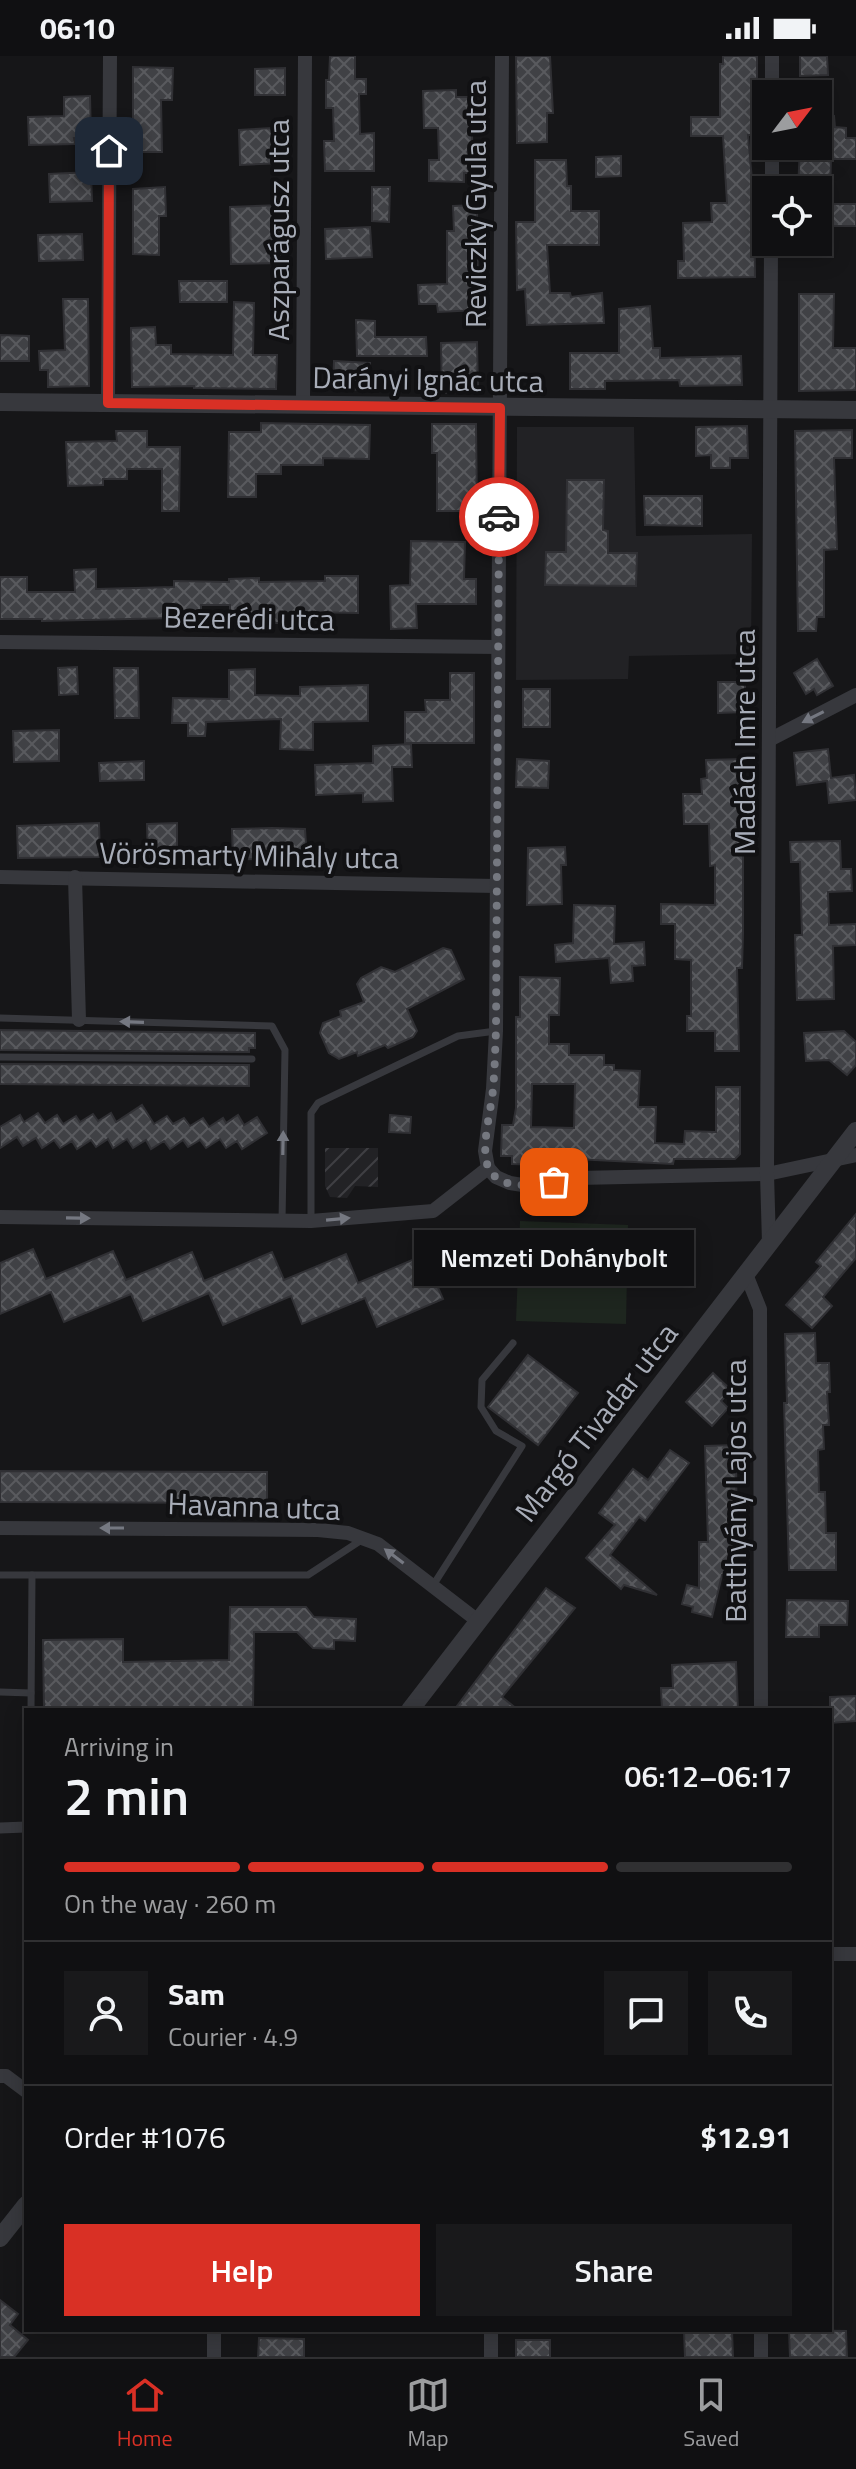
<!DOCTYPE html>
<meta charset="utf-8">
<style>
:root{--surface:#101012;--page:#19191b;--text:#f1f3f6;--muted:#9c9d9f;--line:#303032;--accent:#d93025}
body{margin:0;font-family:"Titillium Web",sans-serif;background:var(--page);color:var(--text);height:100vh;display:flex;flex-direction:column;font-size:30px;white-space:nowrap}
*{box-sizing:border-box;margin:0}
p{font-size:26px;color:var(--muted)}
.icon{flex:none;width:44px;height:44px;fill:none;stroke:currentColor;stroke-width:2;stroke-linecap:round;stroke-linejoin:round}
.map{position:relative;flex:1;overflow:hidden}
.drawer{position:absolute;left:24px;top:1652px;width:808px;height:624px;display:flex;flex-direction:column;background:var(--surface);border-radius:0px;box-shadow:0 4px 20px #0003,0 0 0 2px var(--line)}
.drawer>*{flex:none}
.needle{width:52px;rotate:58deg}
.fabs{position:absolute;left:752px;top:24px;display:grid;gap:16px}
.fabs a{display:grid;place-items:center;width:80px;height:80px;border-radius:0px;background:var(--surface);box-shadow:0 4px 20px #0003,0 0 0 2px var(--line);font-size:40px}
.pin{position:absolute;display:grid;place-items:center;width:68px;height:68px;color:#fff;margin:-34px;border-radius:16px;box-shadow:0 4px 12px #0006}
.courier{position:absolute;display:grid;place-items:center;width:80px;height:80px;margin:-40px;border:6px solid #d93025;border-radius:50%;background:#fff;color:#222;box-shadow:0 2px 10px #0007}
.bubble{position:absolute;height:56px;border-radius:0px;background:var(--surface);box-shadow:0 4px 20px #0003,0 0 0 2px var(--line);font-size:26px;font-weight:600;line-height:56px;text-align:center}
.head em{font-style:normal;font-weight:600}
.head div{display:flex;flex-direction:column-reverse}
.head{display:flex;align-items:center;justify-content:space-between;height:136px;padding:0 40px}
h1{font-size:52px;font-weight:600;line-height:60px}
.bar{display:grid;grid-template-columns:repeat(4,1fr);gap:12px 8px;align-content:center;height:96px;padding:0 40px}
.bar i{height:10px;border-radius:6px;background:var(--line)}
.bar .active{background:var(--accent)}
.bar p{grid-column:span 4}
.line{display:flex;align-items:center;gap:20px;padding:0 40px;border-top:2px solid var(--line)}
.line div{flex:1}
.round{display:grid;place-items:center;flex:none;width:84px;height:84px;border-radius:0px;background:var(--page)}
.button{display:flex;gap:16px;margin-top:auto;padding:16px 40px}
.button a{flex:1;height:92px;border-radius:0px;background:var(--accent);color:#fff;font-size:32px;font-weight:600;line-height:92px;text-align:center}
.button a+a{background:var(--page);color:var(--text)}
.status{display:flex;justify-content:space-between;align-items:center;height:56px;padding:0 40px;background:var(--surface);direction:ltr}
.status svg{height:22px;fill:currentColor}
.menu{display:flex;justify-content:space-around;align-items:center;height:112px;border-top:2px solid var(--line);background:var(--surface);font-size:22px;color:var(--muted)}
.menu a{display:grid;justify-items:center;gap:4px}
.menu .active{color:var(--accent)}
.map>svg:first-child{display:block}
</style>
<div class="status"><b>06:10</b><svg viewBox="0 0 49 12"><path d="M0 12V9h3v3zM5 12V6h3v6zM10 12V3h3v9zM15 12V0h3v12zM26 1h20v11H26zM47 4h2v5h-2z"/></svg></div>
<div class="map">
<svg width="856" height="2301" viewBox="0 0 856 2301">
<defs>
<pattern id="industrial-furrows" width="10" height="10" patternUnits="userSpaceOnUse" patternTransform="scale(2)"><rect width="10" height="10" fill="#222225"/><path d="M-1 1l2-2M0 10L10 0M9 11l2-2" fill="none" stroke="#3f3f43"/></pattern>
<pattern id="building-cross-hatch" width="8" height="8" patternUnits="userSpaceOnUse" patternTransform="scale(2)"><rect width="8" height="8" fill="#404145"/><path d="M0 0l8 8M0 8l8-8" fill="none" stroke="#595a5e"/></pattern>
</defs>
<rect width="100%" height="100%" fill="#161618"/>
<polygon fill="#222225" points="517,371 634,371 636,480 752,478 751,598 629,600 628,623 516,624"/>
<polygon fill="url(#industrial-furrows)" points="325,1092 378,1092 378,1131 355,1130 347,1142 330,1141 325,1130"/>
<polygon fill="#1e261f" points="520,1165 628,1169 626,1268 516,1265"/>
<g fill="url(#building-cross-hatch)" stroke="#303034" stroke-width="2" fill-rule="evenodd">
<polygon points="330,0 355,0 355,23 366,23 366,38 359,38 360,78 374,77 374,115 325,115 324,85 334,85 333,52 326,52 326,24 329,24"/>
<polygon points="516,0 550,0 553,57 547,57 547,86 517,87"/>
<polygon points="723,0 757,0 757,48 752,48 752,79 748,79 754,147 755,221 678,222 678,205 684,205 683,167 712,166 711,147 727,147 723,80 691,80 691,61 720,61 720,8 723,8"/>
<polygon points="800,0 827,0 828,19 800,20"/>
<polygon points="133,11 173,12 172,44 161,44 162,96 133,96"/>
<polygon points="285,12 285,39 255,39 255,13"/>
<polygon points="456,34 456,41 471,41 473,117 464,117 464,126 429,125 429,104 439,104 438,72 424,72 423,35"/>
<polygon points="90,40 91,82 74,82 75,88 29,89 28,61 64,60 64,41"/>
<polygon points="818,60 834,60 835,71 846,72 846,82 856,82 856,103 831,103 830,134 798,134 800,90 818,90"/>
<polygon points="272,72 272,86 282,86 283,107 240,109 239,74"/>
<polygon points="621,100 621,120 596,121 596,101"/>
<polygon points="535,104 566,104 567,130 571,130 571,155 599,155 599,189 547,189 550,237 570,237 571,241 602,237 604,267 527,269 525,233 517,234 516,166 535,166"/>
<polygon points="91,116 92,145 50,146 49,118"/>
<polygon points="165,131 166,160 159,160 159,199 133,198 133,133"/>
<polygon points="372,131 390,131 389,166 372,165"/>
<rect x="824" y="148" width="32" height="22"/>
<polygon points="283,149 285,207 231,208 230,151"/>
<polygon points="477,149 478,254 438,256 437,248 419,248 418,229 447,228 447,175 454,175 453,150"/>
<polygon points="370,171 372,201 326,203 325,173"/>
<polygon points="82,178 83,204 39,205 38,179"/>
<polygon points="179,225 227,225 227,246 180,246"/>
<polygon points="799,238 834,238 833,292 856,292 856,334 799,335"/>
<polygon points="63,243 88,243 89,330 48,331 48,314 40,314 39,295 65,294"/>
<polygon points="234,246 254,247 253,299 277,299 276,333 194,332 194,330 132,331 131,272 155,271 156,289 171,289 171,298 233,299"/>
<polygon points="650,250 653,292 660,292 660,302 741,300 742,329 680,330 679,324 605,325 605,333 570,333 570,297 619,297 619,253"/>
<polygon points="356,264 375,265 375,281 426,281 427,300 357,300"/>
<polygon points="0,279 29,280 29,305 0,305"/>
<polygon points="477,286 478,336 442,337 441,287"/>
<polygon points="334,305 370,307 369,334 333,333"/>
<polygon points="261,367 370,369 369,403 323,402 323,409 281,409 281,418 256,418 256,441 228,441 229,376 261,376"/>
<polygon points="432,368 476,368 477,455 437,455 437,397 432,397"/>
<polygon points="747,370 748,402 730,402 730,412 711,412 711,399 696,400 696,371"/>
<polygon points="852,374 852,402 834,402 837,493 824,494 824,561 817,561 816,575 798,575 795,375"/>
<polygon points="116,375 147,375 147,391 180,391 179,455 162,455 162,413 127,413 127,423 103,423 103,429 68,430 66,386 117,385"/>
<polygon points="567,424 604,424 603,474 608,475 608,497 637,497 636,530 545,529 546,496 566,496"/>
<polygon points="644,440 702,440 702,470 645,469"/>
<polygon points="411,485 465,486 464,523 476,523 476,548 416,548 417,572 391,573 390,530 410,529"/>
<polygon points="96,513 96,533 174,531 174,525 229,526 229,523 259,522 259,526 325,525 325,520 358,520 358,557 307,556 307,567 230,567 230,549 201,549 201,565 174,565 174,562 42,565 42,563 0,563 0,521 27,521 27,536 75,536 74,514"/>
<polygon points="817,603 833,630 817,639 814,633 806,638 794,617"/>
<polygon points="77,611 78,638 59,639 58,612"/>
<polygon points="114,612 138,612 139,662 115,662"/>
<polygon points="255,613 255,639 300,640 300,631 368,629 368,665 313,666 313,694 280,693 281,663 206,666 205,680 188,680 188,667 172,667 173,642 229,643 229,614"/>
<polygon points="450,617 474,617 474,687 405,687 405,656 426,656 425,644 450,644"/>
<polygon points="718,626 745,626 745,656 718,657"/>
<rect x="523" y="633" width="27" height="38"/>
<polygon points="59,674 59,705 14,706 13,675"/>
<polygon points="411,688 412,711 392,711 393,745 363,746 363,737 316,739 315,709 373,707 373,690"/>
<polygon points="828,693 831,722 854,719 856,744 829,747 827,725 797,729 794,697"/>
<polygon points="517,703 549,705 548,732 516,731"/>
<polygon points="744,703 746,765 743,765 743,878 742,912 737,912 739,995 715,995 715,975 687,975 687,960 691,960 691,904 675,903 675,868 661,868 661,848 715,849 715,809 710,810 709,768 684,768 683,738 702,738 701,723 707,722 706,704"/>
<polygon points="144,705 144,724 100,725 99,707"/>
<polygon points="99,767 100,801 18,802 17,770"/>
<polygon points="177,767 177,802 148,803 147,768"/>
<polygon points="272,772 305,773 307,804 233,803 232,773"/>
<polygon points="840,785 841,813 851,813 852,835 828,836 829,869 856,868 856,889 833,890 834,943 797,944 795,879 802,879 800,806 791,806 790,786"/>
<polygon points="565,791 566,809 561,809 562,848 527,849 528,792"/>
<polygon points="574,849 615,850 614,888 644,886 645,909 632,910 633,925 611,927 609,902 556,906 555,889 573,887"/>
<polygon points="443,892 451,894 464,923 407,953 417,975 413,981 388,992 385,989 358,1000 357,996 339,1003 329,997 320,977 323,967 341,960 340,955 364,946 357,928 361,922 381,911 395,916"/>
<path d="M520,921L560,922L559,959H549V988H569V999H604V1009H614V1014L640,1015L638,1051H656L655,1087L684,1088L685,1075L716,1076V1031H740V1098L735,1103H674L673,1108L575,1103V1110L512,1108V1100H501L502,1069H513L516,1052V961H520ZM532,1028H575L574,1072L531,1071Z"/>
<polygon points="0,974 255,977 255,992 249,992 249,996 0,994"/>
<polygon points="844,975 856,986 856,1009 847,1019 829,1004 806,1005 804,977"/>
<polygon points="0,1008 249,1009 249,1030 0,1028"/>
<polygon points="142,1049 154,1068 167,1060 173,1068 184,1062 190,1070 203,1062 209,1071 223,1062 226,1067 238,1059 244,1069 257,1061 267,1077 242,1093 237,1085 226,1092 220,1083 206,1092 200,1084 188,1091 183,1084 170,1093 164,1085 151,1093 146,1084 133,1092 127,1083 113,1092 108,1083 96,1091 91,1084 77,1093 72,1085 60,1092 54,1084 42,1092 36,1082 23,1090 17,1081 0,1092 0,1071 20,1059 24,1066 38,1057 45,1067 57,1059 63,1068 76,1060 80,1066 93,1058 98,1065 111,1057 116,1066"/>
<polygon points="390,1059 411,1061 410,1077 389,1076"/>
<polygon points="856,1158 856,1202 823,1241 832,1250 812,1272 786,1249 821,1210 816,1206"/>
<polygon points="33,1193 46,1223 113,1195 126,1224 192,1196 204,1225 272,1196 284,1224 346,1198 358,1227 424,1199 443,1243 377,1271 365,1242 302,1268 291,1240 223,1269 209,1237 143,1265 131,1238 64,1266 51,1236 0,1258 0,1207"/>
<polygon points="815,1277 816,1307 829,1307 830,1336 827,1336 829,1369 823,1369 824,1393 818,1394 819,1436 825,1436 826,1477 836,1477 836,1514 789,1514 784,1347 787,1347 785,1278"/>
<polygon points="528,1299 578,1337 538,1389 488,1351"/>
<polygon points="713,1317 731,1334 721,1345 728,1352 712,1370 686,1346"/>
<polygon points="736,1389 737,1519 722,1519 712,1561 692,1556 693,1551 682,1548 687,1529 699,1532 699,1486 708,1486 705,1390"/>
<polygon points="670,1394 689,1407 645,1465 639,1461 610,1499 657,1539 624,1529 621,1533 586,1502 615,1469 599,1457 633,1413 648,1424"/>
<polygon points="0,1415 267,1416 267,1447 0,1446"/>
<polygon points="546,1532 575,1552 502,1641 518,1654 454,1654"/>
<polygon points="787,1544 848,1545 847,1569 819,1569 819,1581 786,1581"/>
<polygon points="230,1551 306,1551 314,1561 356,1563 355,1585 334,1584 334,1593 313,1592 297,1576 254,1576 253,1654 44,1654 43,1584 123,1583 123,1606 229,1604"/>
<polygon points="736,1606 738,1654 662,1654 661,1632 673,1632 672,1609"/>
<polygon points="856,1640 856,1665 830,1667 830,1641"/>
<polygon points="0,2244 18,2258 10,2269 28,2284 14,2301 0,2301"/>
<polygon points="732,2274 733,2301 685,2301 684,2275"/>
<polygon points="789,2274 846,2275 847,2301 790,2301"/>
<polygon points="259,2282 304,2283 304,2301 258,2301"/>
<rect x="516" y="2284" width="34" height="17"/>
</g>
<g fill="none" stroke-linecap="round" stroke-linejoin="round">
<g stroke="#37383d" stroke-width="7">
<polyline points="0,962 272,970 285,994 282,1165"/>
<polyline points="0,1001 252,1003"/>
<polyline points="311,1165 311,1057 318,1047 458,980 496,975"/>
<polyline points="0,1519 308,1519 363,1483"/>
<polyline points="432,1531 522,1390 496,1375 481,1351 482,1324 513,1287"/>
<polyline points="0,1636 31,1637"/>
<polyline points="31,1654 32,1519"/>
</g>
<polyline stroke="#37383d" stroke-width="11" points="0,1772 26,1771"/>
<g stroke="#37383d" stroke-width="14">
<polyline points="772,38 772,0"/>
<polyline points="772,134 772,90"/>
<polyline points="108,347 110,0"/>
<polyline points="303,349 305,0"/>
<polyline points="0,586 498,591"/>
<polyline points="771,683 856,639"/>
<polyline points="0,821 496,830"/>
<polyline points="75,821 79,964"/>
<polyline points="488,1112 485,1095 493,1033 496,975 502,0"/>
<polyline points="488,1112 496,1121 510,1127 529,1130 578,1122 767,1118 856,1099"/>
<polyline points="0,1161 311,1165 433,1155 488,1112"/>
<polyline points="769,1187 767,1118 771,186"/>
<polyline points="746,1218 760,1253 761,1654"/>
<polyline points="0,1472 318,1474 348,1477 378,1488 478,1565"/>
<polyline points="830,1898 856,1898"/>
<polyline points="0,2020 6,2020 26,2035"/>
<polyline points="214,2274 214,2301"/>
<polyline points="491,2274 491,2301"/>
<polyline points="761,2301 761,2274"/>
</g>
<g stroke="#37383d" stroke-width="18">
<polyline points="0,346 856,354"/>
<polyline points="410,1654 856,1075"/>
<polyline points="0,2182 26,2149"/>
</g>
</g>
<defs><path id="oneway-solid" d="M-6-.8H1V-3.2L6.5 0L1 3.2V.8H-6Z" transform="scale(2)"/></defs>
<g fill="#757881">
<use href="#oneway-solid" transform="translate(813 661) rotate(153)"/>
<use href="#oneway-solid" transform="translate(132 966) rotate(-178)"/>
<use href="#oneway-solid" transform="translate(283 1087) rotate(-89)"/>
<use href="#oneway-solid" transform="translate(78 1162) rotate(1)"/>
<use href="#oneway-solid" transform="translate(338 1163) rotate(-5)"/>
<use href="#oneway-solid" transform="translate(112 1472) rotate(-180)"/>
<use href="#oneway-solid" transform="translate(394 1500) rotate(-143)"/>
</g>
<g fill="none" stroke-linecap="round" stroke-linejoin="round">
<path stroke="#757880" stroke-width="8" stroke-dasharray="0 14.4" d="M499,461L496,975C495,994 495,1013 493,1032C492,1053 479,1094 489,1113C501,1135 535,1129 554,1126"/>
<polyline stroke="#d93025" stroke-width="10" points="109,95 108,347 500,352 499,461"/>
</g>
<g text-anchor="middle" dominant-baseline="central" stroke-width="8" stroke-linejoin="round" paint-order="stroke">
<g font-size="30" fill="#a8adb8" stroke="#111113">
<text transform="translate(475 148) rotate(-90)">Reviczky Gyula utca</text>
<text transform="translate(278 174) rotate(-90)">Aszparágusz utca</text>
<text transform="translate(428 323) rotate(1)">Darányi Ignác utca</text>
<text transform="translate(249 562) rotate(1)">Bezerédi utca</text>
<text transform="translate(744 686) rotate(-90)">Madách Imre utca</text>
<text transform="translate(249 799) rotate(1)">Vörösmarty Mihály utca</text>
<text transform="translate(596 1366) rotate(-52)">Margó Tivadar utca</text>
<text transform="translate(735 1435) rotate(-90)">Batthyány Lajos utca</text>
<text transform="translate(254 1450) rotate(2)">Havanna utca</text>
</g>
</g>
</svg>
<div class="fabs">
<a><svg class="needle" viewBox="-14 -14 28 28"><path d="M0-13l5 13h-10z" fill="#e53935"/><path d="M0 13l5-13h-10z" fill="#9c9d9f"/></svg></a>
<a><svg class="icon" aria-label="locate" viewBox="0 0 24 24"><circle cx="12" cy="12" r="6"/><path d="M12 2v4M12 18v4M2 12h4M18 12h4"/></svg></a>
</div>
<div class="pin" style="left:554px;top:1126px;background:#ea580c"><svg class="icon" aria-label="bag" viewBox="0 0 24 24"><path d="M5 8h14l-1 12H6zM9 8a3 3 0 0 1 6 0"/></svg></div>
<div class="pin" style="left:109px;top:95px;background:#1f2937"><svg class="icon" aria-label="home" viewBox="0 0 24 24"><path d="M3 11l9-7 9 7M6 9v11h12V9"/></svg></div>
<div class="courier" style="left:499px;top:461px"><svg class="icon" aria-label="car" viewBox="0 0 24 24"><path d="M5 17H2v-5l4-1 3-4h7l3 4 3 1v5h-3M9 17h6M6 11h13"/><circle cx="7" cy="17" r="2"/><circle cx="17" cy="17" r="2"/></svg></div>
<div class="bubble" style="left:414px;top:1174px;width:280px">Nemzeti Dohánybolt</div>
<section class="drawer">
<div class="head"><div><h1>2 min</h1><p>Arriving in</p></div><em>06:12–06:17</em></div>
<div class="bar"><i class="active"></i><i class="active"></i><i class="active"></i><i></i><p>On the way · 260 m</p></div>
<div class="line" style="height:144px"><a class="round"><svg class="icon" aria-label="person" viewBox="0 0 24 24"><circle cx="12" cy="8" r="4"/><path d="M4 21q1-7 8-7t8 7"/></svg></a><div><b>Sam</b><p>Courier · 4.9</p></div><a class="round"><svg class="icon" aria-label="chat" viewBox="0 0 24 24"><path d="M4 5h16v11H9l-5 4z"/></svg></a><a class="round"><svg class="icon" aria-label="phone" viewBox="0 0 24 24"><path d="M5 4h4l2 5-3 2q2 4 5 5l2-3 5 2v4C11 20 4 13 5 4z"/></svg></a></div>
<div class="line" style="height:104px"><div>Order #1076</div><b>$12.91</b></div>
<div class="button"><a>Help</a><a>Share</a></div>
</section>
</div>
<nav class="menu">
<a class="active"><svg class="icon" aria-label="home" viewBox="0 0 24 24"><path d="M3 11l9-7 9 7M6 9v11h12V9"/></svg>Home</a>
<a><svg class="icon" aria-label="map" viewBox="0 0 24 24"><path d="M3 6l6-2 6 2 6-2v14l-6 2-6-2-6 2zM9 4v14M15 6v14"/></svg>Map</a>
<a><svg class="icon" aria-label="saved" viewBox="0 0 24 24"><path d="M7 4h10v16l-5-4-5 4z"/></svg>Saved</a>
</nav>
